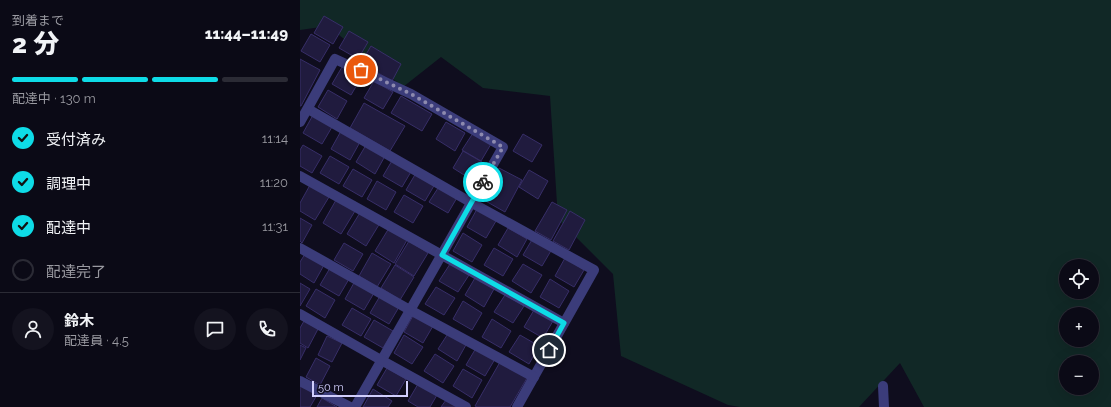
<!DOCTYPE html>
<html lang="ja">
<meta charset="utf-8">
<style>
:root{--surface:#0b0a16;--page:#14131f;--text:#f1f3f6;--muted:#9a9aa1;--line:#2b2b35;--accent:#0edce7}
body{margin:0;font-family:Raleway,"Noto Sans JP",sans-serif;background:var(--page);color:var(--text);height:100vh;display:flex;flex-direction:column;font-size:15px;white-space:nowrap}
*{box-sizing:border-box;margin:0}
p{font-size:13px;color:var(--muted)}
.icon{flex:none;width:22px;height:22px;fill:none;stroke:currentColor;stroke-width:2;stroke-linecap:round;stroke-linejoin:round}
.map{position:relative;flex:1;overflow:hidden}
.drawer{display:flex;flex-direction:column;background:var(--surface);width:300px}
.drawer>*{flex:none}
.tools{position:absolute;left:759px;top:259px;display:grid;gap:8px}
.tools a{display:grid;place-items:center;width:40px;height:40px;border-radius:50%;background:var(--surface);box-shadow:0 4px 16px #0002,0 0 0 1px var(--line);font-size:20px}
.scale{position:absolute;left:12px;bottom:10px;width:96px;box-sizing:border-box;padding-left:4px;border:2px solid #d1cefc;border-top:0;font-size:11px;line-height:14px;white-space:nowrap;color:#d1cefc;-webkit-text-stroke:3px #0f0d1e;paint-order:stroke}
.pin{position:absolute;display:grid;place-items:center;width:34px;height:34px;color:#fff;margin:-17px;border:2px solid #fff;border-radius:50%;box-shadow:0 1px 4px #0007}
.courier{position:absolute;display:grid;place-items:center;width:40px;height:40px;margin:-20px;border:3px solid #0edce7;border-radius:50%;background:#fff;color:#222;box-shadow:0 1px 5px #0007}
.overview em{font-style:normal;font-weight:800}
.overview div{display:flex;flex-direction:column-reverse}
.overview{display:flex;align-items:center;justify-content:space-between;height:68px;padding:0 12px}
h1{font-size:26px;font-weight:800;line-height:30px}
.bar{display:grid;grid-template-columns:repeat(4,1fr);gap:6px 4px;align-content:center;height:48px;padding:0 12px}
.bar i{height:5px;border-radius:3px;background:var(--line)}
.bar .on{background:var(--accent)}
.bar p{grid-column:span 4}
.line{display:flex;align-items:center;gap:10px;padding:0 12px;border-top:1px solid var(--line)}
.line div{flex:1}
.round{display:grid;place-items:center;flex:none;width:42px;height:42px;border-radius:21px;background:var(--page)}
ol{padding:0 12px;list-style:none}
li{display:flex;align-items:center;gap:12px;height:44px}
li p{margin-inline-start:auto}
li .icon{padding:4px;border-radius:50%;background:var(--accent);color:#111;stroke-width:4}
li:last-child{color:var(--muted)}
li i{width:22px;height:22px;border:2px solid var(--line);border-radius:50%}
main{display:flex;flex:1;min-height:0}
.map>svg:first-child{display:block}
</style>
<main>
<section class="drawer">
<div class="overview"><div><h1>2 分</h1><p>到着まで</p></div><em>11:44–11:49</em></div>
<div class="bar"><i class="on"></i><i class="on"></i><i class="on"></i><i></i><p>配達中 · 130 m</p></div>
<ol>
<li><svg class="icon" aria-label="check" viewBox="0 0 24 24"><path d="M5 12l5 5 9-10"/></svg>受付済み<p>11:14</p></li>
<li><svg class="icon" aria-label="check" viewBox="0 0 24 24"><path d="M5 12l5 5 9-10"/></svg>調理中<p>11:20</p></li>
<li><svg class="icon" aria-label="check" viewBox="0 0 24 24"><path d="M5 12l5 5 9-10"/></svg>配達中<p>11:31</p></li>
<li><i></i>配達完了</li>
</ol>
<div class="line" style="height:72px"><a class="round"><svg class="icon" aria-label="person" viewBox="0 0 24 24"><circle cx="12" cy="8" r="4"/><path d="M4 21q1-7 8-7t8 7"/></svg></a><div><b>鈴木</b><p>配達員 · 4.5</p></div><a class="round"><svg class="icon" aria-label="chat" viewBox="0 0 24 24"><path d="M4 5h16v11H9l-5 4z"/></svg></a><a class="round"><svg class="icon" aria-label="phone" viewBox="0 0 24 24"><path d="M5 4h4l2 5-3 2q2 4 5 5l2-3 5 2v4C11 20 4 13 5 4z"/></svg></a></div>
</section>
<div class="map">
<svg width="811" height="407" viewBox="0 0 811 407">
<rect width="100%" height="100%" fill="#0f0d1e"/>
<path fill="#112826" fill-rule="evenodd" d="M0,0H811V407H624L600,363L559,407H440L428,405L321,356L313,274L258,219L250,96L183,88L141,57L103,87L28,26L0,30ZM766,266H792V292H766ZM766,314H792V340H766ZM766,362H792V388H766Z"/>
<g fill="#201b3e" stroke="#372e68">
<polygon points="24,16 43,27 33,44 14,33"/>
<polygon points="49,31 68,42 58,59 39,48"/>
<polygon points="11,34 30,45 20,62 1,51"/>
<polygon points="71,46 101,64 92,81 61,63"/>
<polygon points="0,59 20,70 1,106 0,106"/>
<polygon points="42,67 61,78 51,95 32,84"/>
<polygon points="74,81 93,92 83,109 64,98"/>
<polygon points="28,90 47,101 37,119 18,107"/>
<polygon points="101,96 132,114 122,131 91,113"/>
<polygon points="64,103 105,126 90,151 50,128"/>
<polygon points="13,115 32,127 22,144 3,133"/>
<polygon points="146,122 165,133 155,151 136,139"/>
<polygon points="41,131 60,142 50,160 31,149"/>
<polygon points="173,133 191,144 181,161 162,150"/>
<polygon points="223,134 242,145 232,162 213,151"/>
<polygon points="3,145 22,156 12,173 0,166 0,150"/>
<polygon points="66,145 85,156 75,174 56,162"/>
<polygon points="163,151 182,162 172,180 153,168"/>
<polygon points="30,156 49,167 39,184 20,173"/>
<polygon points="93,159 112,170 102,187 83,176"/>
<polygon points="199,168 222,180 205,212 182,199"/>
<polygon points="53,169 72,180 62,197 43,186"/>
<polygon points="229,170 248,181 238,199 219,187"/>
<polygon points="116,173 135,184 125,201 106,190"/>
<polygon points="77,181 96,192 86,210 67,199"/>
<polygon points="10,185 29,197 15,220 0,211 0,203"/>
<polygon points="140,185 158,196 148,213 129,202"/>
<polygon points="104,195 123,206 113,223 94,212"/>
<polygon points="36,200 55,211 41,234 23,223"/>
<polygon points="252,202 267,210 251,240 235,231"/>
<polygon points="177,209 196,221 186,238 167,227"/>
<polygon points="61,211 80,223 66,246 47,234"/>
<polygon points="270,211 285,220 269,250 253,241"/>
<polygon points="0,218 12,225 2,243 0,241"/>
<polygon points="89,228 107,240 94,263 75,251"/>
<polygon points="208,228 227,239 217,257 198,245"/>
<polygon points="163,233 182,245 172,262 153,251"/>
<polygon points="233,238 252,249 242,266 223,255"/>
<polygon points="109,241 128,253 114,276 95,264"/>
<polygon points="44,243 63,254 53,271 34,260"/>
<polygon points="194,248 213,259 203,276 184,265"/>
<polygon points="72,253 91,264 77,287 59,276"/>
<polygon points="5,254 24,265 14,283 0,274 0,262"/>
<polygon points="265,258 284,270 274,287 255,276"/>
<polygon points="150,264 169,275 158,292 139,281"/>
<polygon points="223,264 242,275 231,293 212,281"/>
<polygon points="95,265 114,277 100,300 81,288"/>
<polygon points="30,268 49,279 39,296 20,285"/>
<polygon points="175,278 194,289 184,307 165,295"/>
<polygon points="250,279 269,291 259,308 240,297"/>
<polygon points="55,281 74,293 64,310 45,299"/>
<polygon points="0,283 10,289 0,306"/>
<polygon points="136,287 155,298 144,315 125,304"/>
<polygon points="16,289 35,300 25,318 6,306"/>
<polygon points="205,295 224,306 213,323 194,312"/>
<polygon points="80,296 99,307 89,324 70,313"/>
<polygon points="163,301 182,313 172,330 153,319"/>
<polygon points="52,308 71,319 61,336 42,325"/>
<polygon points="234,310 253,321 243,338 224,327"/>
<polygon points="114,314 133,326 123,343 104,332"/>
<polygon points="192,319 211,331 201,348 182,337"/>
<polygon points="74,320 93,331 83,348 64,337"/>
<polygon points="4,321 18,329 8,348 0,343 0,328"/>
<polygon points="149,332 167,343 157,361 138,349"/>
<polygon points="104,335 123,347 112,364 94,353"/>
<polygon points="220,335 239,346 229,364 209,352"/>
<polygon points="27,336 42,343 32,362 18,355"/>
<polygon points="0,345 6,348 0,360"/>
<polygon points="176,348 195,359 185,376 166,365"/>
<polygon points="135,354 154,366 143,383 124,371"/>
<polygon points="16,358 30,366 20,385 6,377"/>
<polygon points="200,362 227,378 210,407 177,407 175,406"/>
<polygon points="87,368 106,379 96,396 77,385"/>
<polygon points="163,369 182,380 172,398 153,386"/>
<polygon points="118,384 137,395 130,407 118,407 108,401"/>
<polygon points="0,385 17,395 10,407 0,407"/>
<polygon points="73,389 92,401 88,407 63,407"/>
<polygon points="22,398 37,407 17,407"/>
<polygon points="146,400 158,407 141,407"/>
</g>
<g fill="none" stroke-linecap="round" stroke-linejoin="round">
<g stroke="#3b3c7a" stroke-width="10">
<polyline points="8,109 172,203 294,270 217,407"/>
<polyline points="0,122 35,59 111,94 203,147 55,407"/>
<polyline points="0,176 264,323"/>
<polyline points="0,248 110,310 234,377"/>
<polyline points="0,314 81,360 166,407"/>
<polyline points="0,381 50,407"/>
<polyline points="583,386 584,407"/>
</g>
</g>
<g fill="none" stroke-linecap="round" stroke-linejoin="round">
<polyline stroke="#8d8aae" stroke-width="4" stroke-dasharray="0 7.2" points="61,70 111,94 203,147 183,182"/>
<polyline stroke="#0edce7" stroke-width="5" points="183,182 142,255 264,323 249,350"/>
</g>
</svg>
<div class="tools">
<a><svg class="icon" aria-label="locate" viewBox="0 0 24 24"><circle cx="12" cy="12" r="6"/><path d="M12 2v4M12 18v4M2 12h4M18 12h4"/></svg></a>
<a>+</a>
<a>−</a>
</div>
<div class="scale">50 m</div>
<div class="pin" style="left:61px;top:70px;background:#ea580c"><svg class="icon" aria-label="bag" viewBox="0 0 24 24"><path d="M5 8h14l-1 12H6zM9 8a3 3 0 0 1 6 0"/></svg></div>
<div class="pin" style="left:249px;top:350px;background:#1f2937"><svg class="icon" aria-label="home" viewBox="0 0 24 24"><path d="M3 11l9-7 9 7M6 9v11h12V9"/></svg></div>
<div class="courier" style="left:183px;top:182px"><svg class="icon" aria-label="bike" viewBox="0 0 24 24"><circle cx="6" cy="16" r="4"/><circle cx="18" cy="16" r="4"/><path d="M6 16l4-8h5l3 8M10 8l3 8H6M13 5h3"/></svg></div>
</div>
</main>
